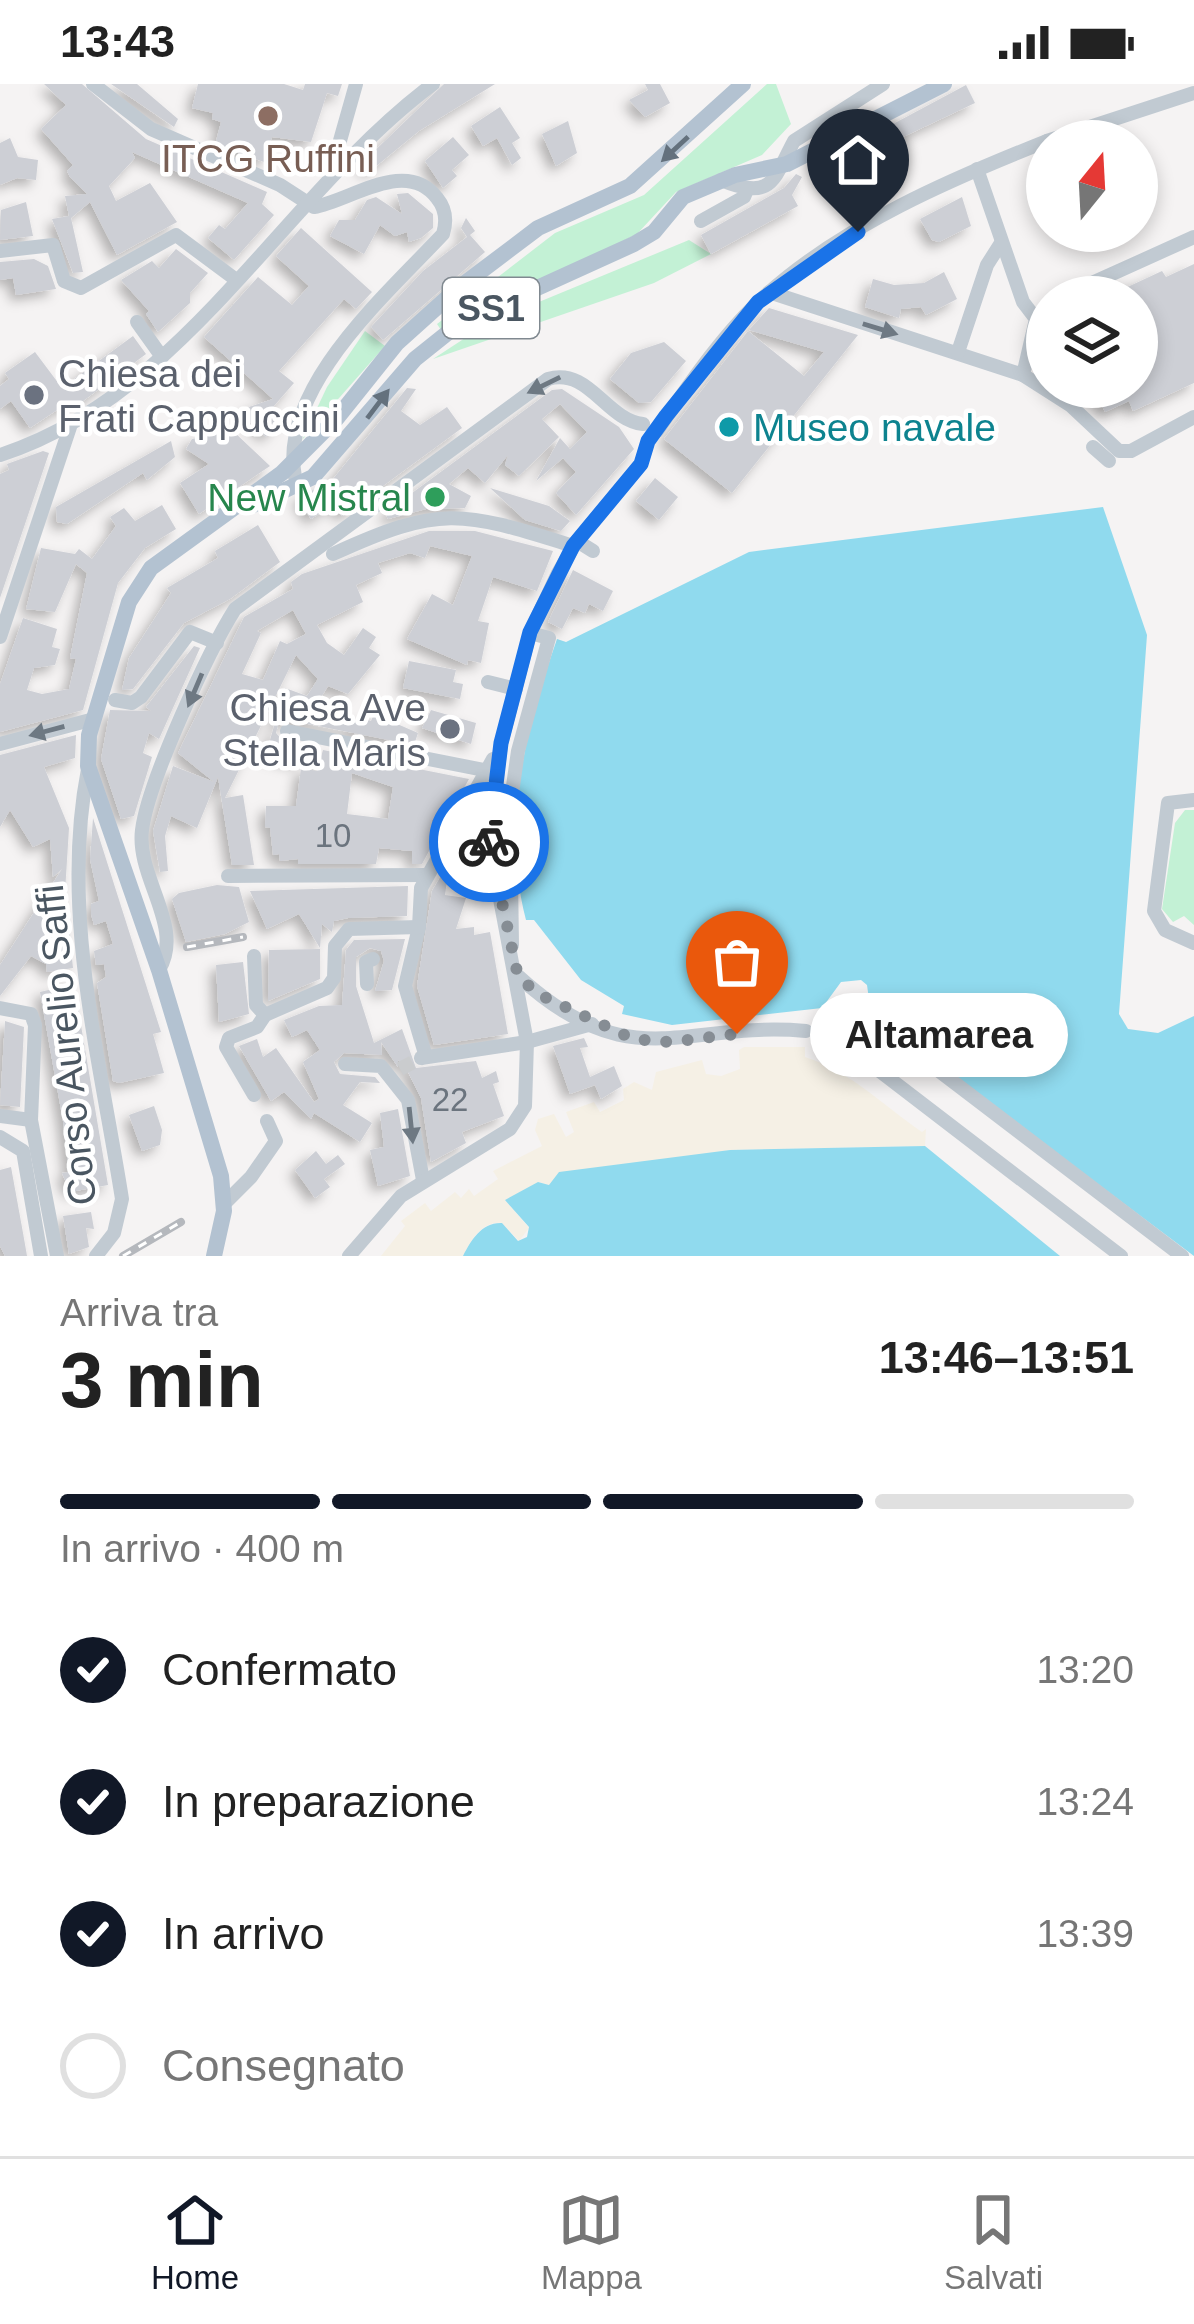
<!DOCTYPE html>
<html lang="it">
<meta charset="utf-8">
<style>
:root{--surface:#fff;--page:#f2f2f2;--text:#222;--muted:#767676;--line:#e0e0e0;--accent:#111827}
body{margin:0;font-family:Arial,sans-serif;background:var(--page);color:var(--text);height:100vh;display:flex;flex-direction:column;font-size:45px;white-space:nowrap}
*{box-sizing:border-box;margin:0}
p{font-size:39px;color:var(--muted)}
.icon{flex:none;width:66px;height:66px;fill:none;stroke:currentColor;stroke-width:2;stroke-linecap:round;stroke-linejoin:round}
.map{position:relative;height:1172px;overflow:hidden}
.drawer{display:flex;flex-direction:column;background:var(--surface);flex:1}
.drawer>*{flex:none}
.needle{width:78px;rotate:18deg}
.tools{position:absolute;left:1026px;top:36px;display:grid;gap:24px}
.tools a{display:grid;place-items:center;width:132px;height:132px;border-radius:50%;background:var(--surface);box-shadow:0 6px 18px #0003;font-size:60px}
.pin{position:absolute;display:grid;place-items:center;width:102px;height:102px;color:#fff;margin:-123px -51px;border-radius:50% 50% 50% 0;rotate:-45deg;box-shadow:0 0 12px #0007}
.pin .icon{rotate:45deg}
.courier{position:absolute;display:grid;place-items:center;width:120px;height:120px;margin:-60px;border:9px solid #1a73e8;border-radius:50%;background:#fff;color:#222;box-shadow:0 3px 15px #0007}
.bubble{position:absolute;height:84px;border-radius:42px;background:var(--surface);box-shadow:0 6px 18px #0003;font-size:39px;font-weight:800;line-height:84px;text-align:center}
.overview em{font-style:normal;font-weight:800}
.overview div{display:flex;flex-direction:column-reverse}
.overview{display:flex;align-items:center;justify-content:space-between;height:204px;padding:0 60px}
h1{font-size:78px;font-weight:800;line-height:90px}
.bar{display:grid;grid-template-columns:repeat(4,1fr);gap:18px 12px;align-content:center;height:144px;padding:0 60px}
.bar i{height:15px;border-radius:9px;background:var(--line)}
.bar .active{background:var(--accent)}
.bar p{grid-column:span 4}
ol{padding:0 60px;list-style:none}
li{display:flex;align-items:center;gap:36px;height:132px}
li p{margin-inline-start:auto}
li .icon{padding:12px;border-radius:50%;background:var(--accent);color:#fff;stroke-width:4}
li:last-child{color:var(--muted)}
li i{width:66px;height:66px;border:6px solid var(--line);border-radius:50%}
.status{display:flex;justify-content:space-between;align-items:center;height:84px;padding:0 60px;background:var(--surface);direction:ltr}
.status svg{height:33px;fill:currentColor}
.dock{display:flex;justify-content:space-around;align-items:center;height:168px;border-top:3px solid var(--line);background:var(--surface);font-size:33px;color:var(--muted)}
.dock a{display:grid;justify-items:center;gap:6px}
.dock .active{color:var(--accent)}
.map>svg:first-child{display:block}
</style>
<div class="status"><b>13:43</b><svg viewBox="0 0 49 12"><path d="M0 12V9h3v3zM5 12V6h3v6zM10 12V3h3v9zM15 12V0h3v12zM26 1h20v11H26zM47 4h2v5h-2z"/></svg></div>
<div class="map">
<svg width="1194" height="1172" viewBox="0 0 1194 1172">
<defs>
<filter id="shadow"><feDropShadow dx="-6" dy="6" stdDeviation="6" flood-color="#0004"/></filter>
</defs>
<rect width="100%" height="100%" fill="#f5f3f3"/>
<g fill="#c3f1d5">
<polygon points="767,0 776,0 791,40 762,71 676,108 637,150 441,246 437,240 555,149 644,111"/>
<polygon points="689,156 711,170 654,199 433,275 488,239"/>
<polygon points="365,247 385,262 302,356 327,303"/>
<polygon points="1185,726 1194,726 1194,841 1184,832 1173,838 1162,825 1175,739"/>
</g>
<path fill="#f5f0e5" d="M744,963H805V973C852,988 881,1020 922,1048L926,1045L925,1062L730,1066L549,1101L539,1098L505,1116L529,1144L519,1157L502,1139C482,1137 471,1156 463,1172H381L405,1142L401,1137L425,1119L431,1127L455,1108L461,1114L469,1105L474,1112L498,1095L493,1087L542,1062L535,1046L538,1035L554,1030L566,1053L574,1048L566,1028L594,1018L600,1028L624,1016L623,1005L634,998L652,1006L656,988L702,976L706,990L721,992L740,985L739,966Z"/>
<g fill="#90daee">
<path d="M1103,423L1147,551L1119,930L1128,945L1158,949L1194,932V1172L871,930L867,901L861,896L841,898L822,924L672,941L622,930L624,922L581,896L534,836H526C501,740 525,647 557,555L566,558L749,468Z"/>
<path d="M925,1062L1060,1172H463C471,1156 482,1138 502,1139L518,1157L527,1153L529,1143L505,1116L538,1098L549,1101L559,1088L730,1066Z"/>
</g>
<g fill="#cdcfd5" fill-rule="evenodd" filter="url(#shadow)">
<polygon points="44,0 82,0 146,55 267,108 262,120 274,131 234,176 208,154 219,141 225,145 248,119 132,68 135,74 109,102 116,117 150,99 177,138 117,171 90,118 71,134 83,188 73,189 52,135 69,132 65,112 87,110 70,93 67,87 73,81 41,45 66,21"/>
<polygon points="111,0 137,0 178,35 174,43"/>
<polygon points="198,0 284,0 303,6 305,0 342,0 338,12 327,9 311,58 272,53 264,78 215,61 221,38 212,35 213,29 192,24"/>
<polygon points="444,0 495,0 419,47 369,88 361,80"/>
<polygon points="645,0 660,0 670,19 645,33 629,16 648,6"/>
<polygon points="966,1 975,19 886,61 880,47"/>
<polygon points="500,23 520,54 512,59 521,74 512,81 497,54 483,62 471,42"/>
<polygon points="568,37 577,69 556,82 542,50"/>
<polygon points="453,53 469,71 452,86 457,92 443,104 425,77"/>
<polygon points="10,54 18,73 38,76 36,96 17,94 0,101 0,59"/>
<polygon points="796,90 802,93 792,111 798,122 711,170 701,151 784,104"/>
<polygon points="408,109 433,130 433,144 421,154 409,158 407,148 395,152 380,141 364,170 330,152 339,136 355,136 367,116 376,113 402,130 397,110"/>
<polygon points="962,113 971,142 939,158 932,156 920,135"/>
<polygon points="26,118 33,152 0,156 1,126"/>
<polygon points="466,134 475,147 470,151 485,168 383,256 371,243 423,187 467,153 461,144"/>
<polygon points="301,144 372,208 356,225 344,215 279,287 294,299 273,323 283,334 266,353 245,333 246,324 273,315 204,253 258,193 292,221 309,202 276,172"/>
<polygon points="176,165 208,189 190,209 190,219 158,248 146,230 149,227 121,196 152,177 159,184"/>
<polygon points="34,175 48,182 56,205 16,211 13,194 0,196 0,178"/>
<polygon points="1194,180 1194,299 1133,327 1129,317 1105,328 1093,303 1137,303 1137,213 1106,213 1162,187 1166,193"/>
<polygon points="944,188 957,215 926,231 921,223 901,225 899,234 865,223 873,195 894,201 924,199"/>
<polygon points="769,224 858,251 732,409 664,355 748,247 804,292 824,268 749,246"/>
<polygon points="133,252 146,270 71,326 66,320 30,344 11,317 0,325 0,302 9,295 5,289 35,268 62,304"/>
<polygon points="664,258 686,277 651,318 639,319 610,295 631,269"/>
<polygon points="407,304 416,305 401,327 420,341 447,323 462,344 342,432 334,420 311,435 297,414 321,402 324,406"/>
<polygon points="562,305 619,343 634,365 576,431 556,409 576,388 563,374 536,397 560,354 570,365 587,348 560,320 542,335 559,353 519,392 505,381 508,371 485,399 468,384 449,400 471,412 465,424 426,425 388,435 385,429 552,306"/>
<polygon points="233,347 270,382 199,430 180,399 209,380 186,365 192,355"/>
<polygon points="171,357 175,373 147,396 143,389 67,440 57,438 56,423"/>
<polygon points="43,367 49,369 0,514 0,390 9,386 7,380"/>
<polygon points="655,394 678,413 659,436 636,417"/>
<polygon points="490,404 549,422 570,437 561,447 525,436"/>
<polygon points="162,421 176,445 145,464 118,499 83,626 0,648 0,600 23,534 57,545 52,563 60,565 55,581 34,584 27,606 42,610 69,605 76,575 70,574 87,489 76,480 55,528 26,525 41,464 75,470 79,465 92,475 116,442 110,433 124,424 135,437"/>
<polygon points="258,441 280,478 230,515 184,539 133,605 122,606 129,574 171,509 167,504 218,474 215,467"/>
<path d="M429,447H475L553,467L537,507L493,493L478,537L489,539L481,579L468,576L467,581L407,555L432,510L453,521L472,472L430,462L425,474L410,469L378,479L382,489L356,501L363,518L317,541L327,559L344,571L363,544L376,553L369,564L380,571L348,610L328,602L310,631L345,640L355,639L357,633L371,637L374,630L418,649L414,661L288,636L278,641L276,649L284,658L303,662L300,679L266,670L285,604L307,612L318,595L296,571L225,714L243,711L254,781H232L218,693L197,744L171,732L165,752L168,787L160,788L153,747L173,682L214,698L178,669L244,533L293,505L291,498L302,490ZM293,526L306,550L287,560L280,557L263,596L242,590L261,549L257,547Z"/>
<polygon points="573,486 613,507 603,527 589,520 585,529 573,524 562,545 548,538"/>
<polygon points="194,562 200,564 159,655 149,649 143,669 152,673 134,732 121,735 101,675 110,626 151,627 146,623"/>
<polygon points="409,577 456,586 453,598 463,600 460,615 403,604"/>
<polygon points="431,626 476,639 471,660 422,644"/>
<polygon points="76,651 75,674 44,683 69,744 65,808 73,884 47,888 46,880 31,872 0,912 0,881 62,785 53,793 50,755 33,763 10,726 0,743 0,671"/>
<path d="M323,666L469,695L445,738L432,735L430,765L422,780H412V767L379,764L376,780H298V775L280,777L279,770L273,771L270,744L265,743L266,722H296L301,684L317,687ZM352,689L393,703L388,735L347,730Z"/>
<polygon points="93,734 161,948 153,950 164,989 119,999 113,997 97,899 106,893 104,880 96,881 94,867 113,860 106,837 94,841 91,830 91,820 99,817 90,775"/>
<polygon points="444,787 448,789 445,811 466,814 456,845 474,843 474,851 490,848 508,950 434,961 417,902 432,807"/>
<polygon points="217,801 239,803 249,838 225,850 186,858 172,815 179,809"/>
<polygon points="408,802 407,832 348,834 334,837 332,848 322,840 320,864 299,830 267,845 250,807"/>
<polygon points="405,855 392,906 375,907 384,877 381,867 370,864 356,873 356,902 374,959 402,945 416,984 476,977 482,994 496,987 499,998 493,1000 504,1032 462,1048 466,1059 431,1078 421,1014 404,980 398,976 398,983 381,958 382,971 344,969 334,978 340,990 375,993 380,999 360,998 343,1021 372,1039 360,1058 314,1029 311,1035 284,1008 271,1017 239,962 257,955 263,973 276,964 314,1018 319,1015 303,978 320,966 307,946 292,953 284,936 319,922 342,921 346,866 354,856"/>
<polygon points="320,865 320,895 268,917 269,866"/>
<polygon points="243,878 249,930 219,938 216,881"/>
<polygon points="74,900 108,1101 70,1108 62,1089 69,1088 63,1037 40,908"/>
<polygon points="5,937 24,943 20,1023 0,1021"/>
<polygon points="584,954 588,963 580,964 590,993 614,982 622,1002 601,1015 595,1001 570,1010 553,962"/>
<polygon points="154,1022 162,1046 160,1061 142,1067 129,1031"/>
<polygon points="398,1025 410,1092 378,1102 370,1066 384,1063 380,1029"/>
<polygon points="316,1067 326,1080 338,1071 345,1080 324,1095 330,1103 315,1114 295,1086"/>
<polygon points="11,1083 23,1149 27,1172 5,1172 0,1162 0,1086"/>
<polygon points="91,1128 94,1145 86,1144 89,1163 69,1170 63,1132"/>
</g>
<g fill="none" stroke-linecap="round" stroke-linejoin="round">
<polyline stroke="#caccce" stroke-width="14" stroke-dasharray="14 7" stroke-linecap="butt" points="400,985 421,974"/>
<g stroke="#c1cad2" stroke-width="14">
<path d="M93,0L151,45L280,101L314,123C350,117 406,73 437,114C446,125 447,137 443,150C388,209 278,304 295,393"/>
<polyline points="1047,57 1194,9"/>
<polyline points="977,85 1023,218 1036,235 1023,291"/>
<polyline points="330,92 356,0"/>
<path d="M721,96C773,117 773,96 794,57L883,0"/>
<polyline points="701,137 744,113 747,106"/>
<polyline points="0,167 53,161 64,197 81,204 176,151 235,195"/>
<polyline points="769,208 1023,291 1070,321 1119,367 1131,367 1194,333"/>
<polyline points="1061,213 1194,153"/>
<polyline points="137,238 162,273"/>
<polyline points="958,268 987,181 1001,159"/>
<path d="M657,347C688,302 725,247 766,211C844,141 951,95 1047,57"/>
<polyline points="1093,363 1109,377"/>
<path d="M0,371C186,311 281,114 433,0"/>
<polyline points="577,457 593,467"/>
<path d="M333,470C442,420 461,427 573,462"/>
<polyline points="0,553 70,343"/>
<polyline points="488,598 516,605"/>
<polyline points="115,616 132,619 141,613 190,548 217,559"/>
<polyline points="287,647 494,688"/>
<polyline points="0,660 94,635"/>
<path d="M88,685C60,828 100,974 122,1115L114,1149L96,1172"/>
<polyline points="1194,716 1168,719 1154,827 1165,846 1194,859"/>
<polyline points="228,792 426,791"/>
<polyline points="512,861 510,723 518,667 549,554 530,549"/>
<polyline points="254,872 256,921 265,931"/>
<path d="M159,886C185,842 136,794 142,746C148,698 208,568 235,525L548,295C589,283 606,336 643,340"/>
<path d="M518,892C632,996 683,936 806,947"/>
<polyline points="367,900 366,878 373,875"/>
<polyline points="0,924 31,930 35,941 31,1036 57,1172"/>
<polyline points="880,942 1182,1172"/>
<polyline points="838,950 847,962 1121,1172"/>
<polyline points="426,973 405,902 419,843 421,804 493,675"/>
<polyline points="421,974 527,958 592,940"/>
<polyline points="345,980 381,982 408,1016 423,1096"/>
<polyline points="254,1011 226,963 229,954 257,943 265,931 327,904 334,894 335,862 349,845 419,843"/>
<polyline points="0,1032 31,1036"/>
<polyline points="0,1053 23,1067 41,1172"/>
<polyline points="224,1120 251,1093 276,1057 267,1037"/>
<polyline points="349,1172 401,1112 510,1045 525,1022 527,958 489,757 501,660 530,549 558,489 577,457 641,380 648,357"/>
</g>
<g stroke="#b3c2d1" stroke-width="16">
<polyline points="253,421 313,393 415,275 460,239 634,160 654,148 683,113 735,91 787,80 944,0"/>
<polyline points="214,1172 224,1127 221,1092 159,886 88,682 89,651 129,518 151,484 282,389 337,334 397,259 456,206 538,144 630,102 743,0"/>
</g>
<defs>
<g id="rail">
<polyline points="187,863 243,853"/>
<polyline points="123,1172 181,1138"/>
</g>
</defs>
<use href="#rail" stroke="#b5b8bd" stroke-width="8"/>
<use href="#rail" stroke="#fff" stroke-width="3" stroke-dasharray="9" stroke-linecap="butt"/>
</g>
<defs><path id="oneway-solid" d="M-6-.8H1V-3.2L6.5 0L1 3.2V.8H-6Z" transform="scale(3)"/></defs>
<g fill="#64717d">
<use href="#oneway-solid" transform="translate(675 65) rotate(137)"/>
<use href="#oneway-solid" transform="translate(378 320) rotate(-53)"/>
</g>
<g fill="#6e7983">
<use href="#oneway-solid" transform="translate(880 245) rotate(17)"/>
<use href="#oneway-solid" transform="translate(544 301) rotate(154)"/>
<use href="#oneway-solid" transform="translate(195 606) rotate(113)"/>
<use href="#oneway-solid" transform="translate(47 647) rotate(165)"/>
<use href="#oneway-solid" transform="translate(411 1041) rotate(84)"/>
</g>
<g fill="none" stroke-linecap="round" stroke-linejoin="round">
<polyline stroke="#868d94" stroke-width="12" stroke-dasharray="0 21.6" points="489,758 518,892 538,910 633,955 670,958 737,950"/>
<polyline stroke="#1a73e8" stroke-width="15" points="489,758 501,659 530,548 573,462 641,380 648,357 666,332 758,218 858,148"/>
</g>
<circle fill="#8d6e63" stroke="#fff" stroke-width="4.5" cx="268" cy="32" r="12"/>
<g fill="#6b7280" stroke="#fff" stroke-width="4.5">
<circle cx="34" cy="311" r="12"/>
<circle cx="450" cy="645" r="12"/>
</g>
<circle fill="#0f9aa8" stroke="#fff" stroke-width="4.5" cx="729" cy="343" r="12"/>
<circle fill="#2e9e5b" stroke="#fff" stroke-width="4.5" cx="435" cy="413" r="12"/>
<g text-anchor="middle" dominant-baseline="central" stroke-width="9" stroke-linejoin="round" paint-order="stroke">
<g font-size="33" fill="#6b747e">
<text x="333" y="751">10</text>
<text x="450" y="1015">22</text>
</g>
<rect fill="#fff" stroke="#808990" stroke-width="3" x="443" y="194" width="96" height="60" rx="9"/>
<g font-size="36" font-weight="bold" fill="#4a5661">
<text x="491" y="224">SS1</text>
</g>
<g font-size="39" fill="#785e54" stroke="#fff">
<text x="268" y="74">ITCG Ruffini</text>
</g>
<g font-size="39" fill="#5b616d" stroke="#fff" text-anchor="start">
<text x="58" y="289">Chiesa dei<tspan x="58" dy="45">Frati Cappuccini</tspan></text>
<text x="426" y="623" text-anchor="end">Chiesa Ave<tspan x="426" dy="45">Stella Maris</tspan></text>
</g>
<g font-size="39" fill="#0d838f" stroke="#fff" text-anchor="start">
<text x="753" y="343">Museo navale</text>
</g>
<g font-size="39" fill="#27864d" stroke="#fff" text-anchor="end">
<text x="411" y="413">New Mistral</text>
</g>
<g font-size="39" fill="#4a5661" stroke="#fff">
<text transform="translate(66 961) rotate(-96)">Corso Aurelio Saffi</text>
</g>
</g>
</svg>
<div class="tools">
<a><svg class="needle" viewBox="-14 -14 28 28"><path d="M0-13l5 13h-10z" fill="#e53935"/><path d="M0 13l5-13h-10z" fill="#767676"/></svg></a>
<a><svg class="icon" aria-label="layers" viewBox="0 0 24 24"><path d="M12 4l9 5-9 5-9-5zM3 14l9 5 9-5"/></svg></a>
</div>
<div class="pin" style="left:737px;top:950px;background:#ea580c"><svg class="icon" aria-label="bag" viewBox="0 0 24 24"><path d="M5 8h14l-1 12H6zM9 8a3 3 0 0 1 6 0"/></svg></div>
<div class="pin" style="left:858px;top:148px;background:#1f2937"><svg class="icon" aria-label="home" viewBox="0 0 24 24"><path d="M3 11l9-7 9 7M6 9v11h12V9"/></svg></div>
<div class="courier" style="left:489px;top:758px"><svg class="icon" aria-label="bike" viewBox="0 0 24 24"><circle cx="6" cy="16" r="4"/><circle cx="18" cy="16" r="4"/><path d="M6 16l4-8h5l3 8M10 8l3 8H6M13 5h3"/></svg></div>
<div class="bubble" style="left:810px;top:909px;width:258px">Altamarea</div>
</div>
<section class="drawer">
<div class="overview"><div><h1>3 min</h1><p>Arriva tra</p></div><em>13:46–13:51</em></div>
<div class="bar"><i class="active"></i><i class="active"></i><i class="active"></i><i></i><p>In arrivo · 400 m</p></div>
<ol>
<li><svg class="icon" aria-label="check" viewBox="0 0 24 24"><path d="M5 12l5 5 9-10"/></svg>Confermato<p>13:20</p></li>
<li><svg class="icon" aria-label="check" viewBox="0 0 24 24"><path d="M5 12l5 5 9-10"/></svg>In preparazione<p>13:24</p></li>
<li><svg class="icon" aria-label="check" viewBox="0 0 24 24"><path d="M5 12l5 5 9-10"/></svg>In arrivo<p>13:39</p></li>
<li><i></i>Consegnato</li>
</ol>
</section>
<nav class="dock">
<a class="active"><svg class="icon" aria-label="home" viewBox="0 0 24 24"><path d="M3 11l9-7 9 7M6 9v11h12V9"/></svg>Home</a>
<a><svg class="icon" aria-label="map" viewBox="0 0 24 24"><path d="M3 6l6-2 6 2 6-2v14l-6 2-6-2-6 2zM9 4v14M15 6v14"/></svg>Mappa</a>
<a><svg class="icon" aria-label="saved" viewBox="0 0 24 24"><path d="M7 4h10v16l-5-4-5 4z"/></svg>Salvati</a>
</nav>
